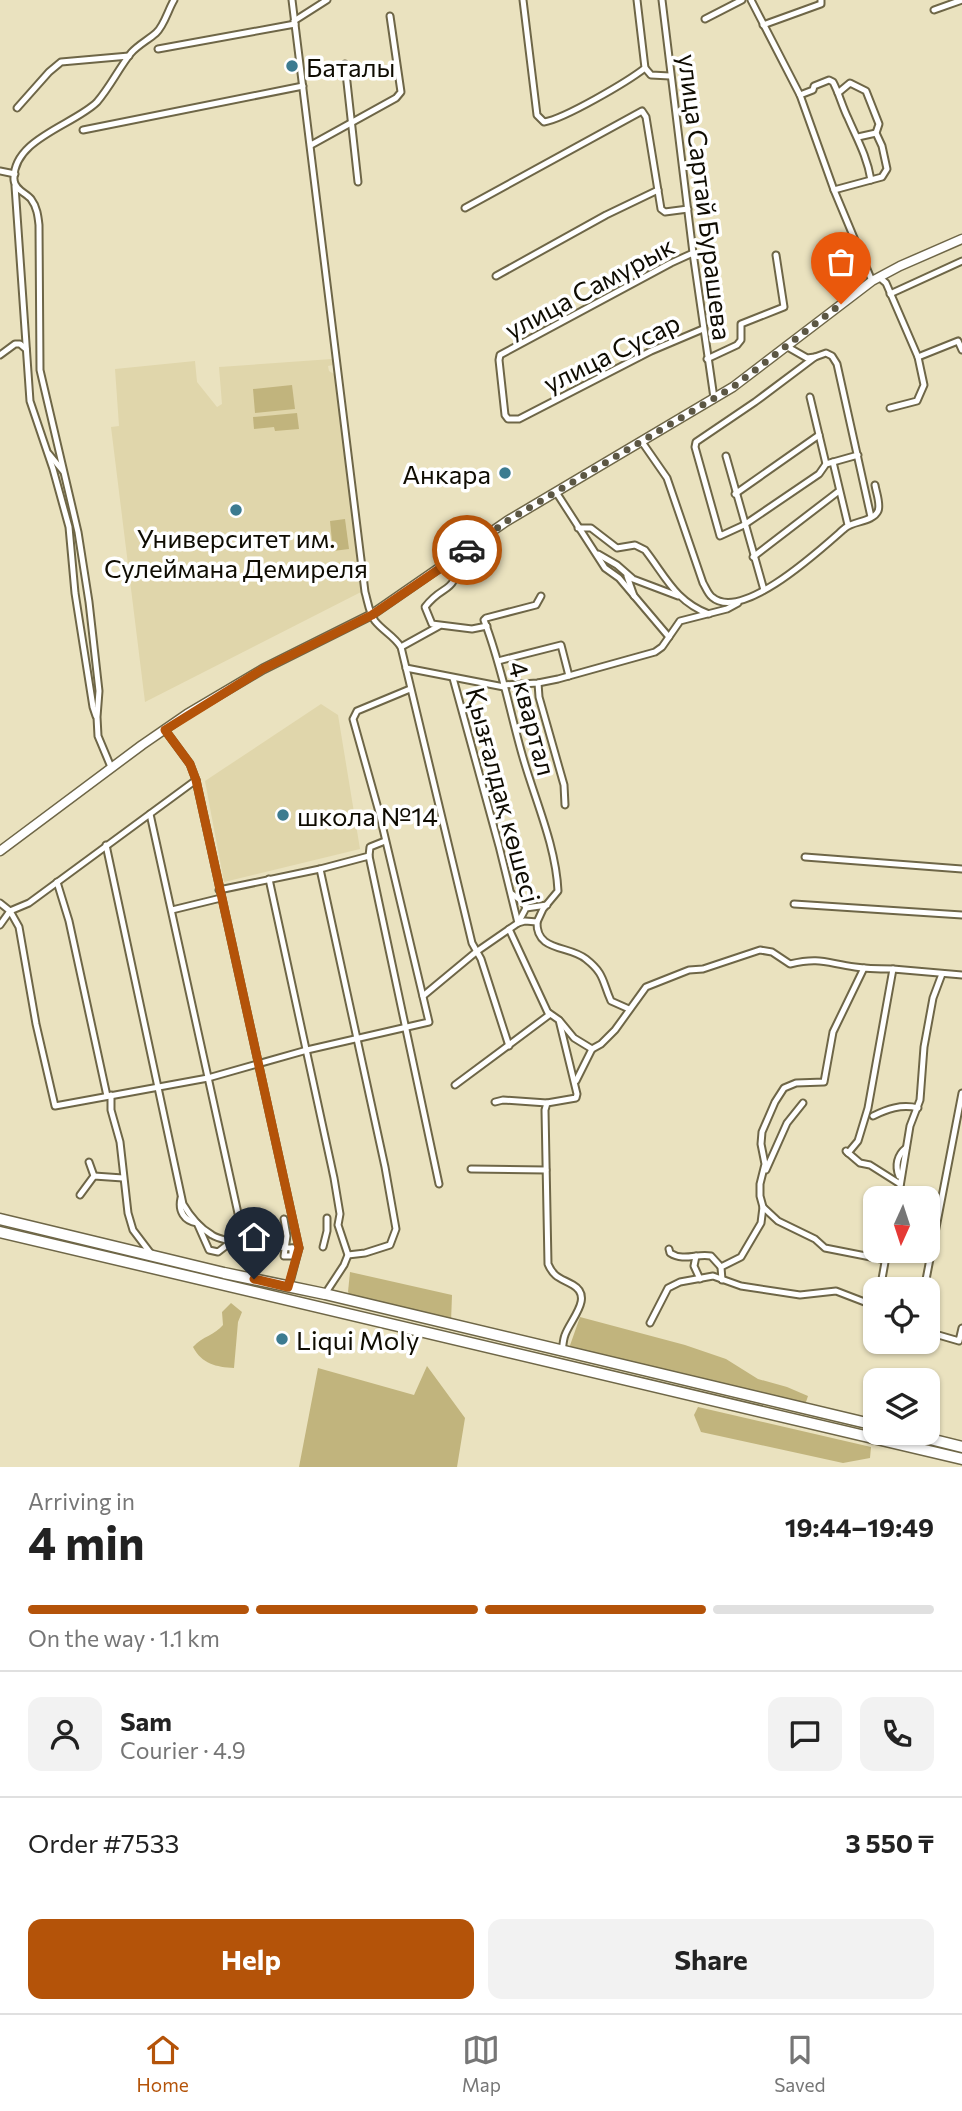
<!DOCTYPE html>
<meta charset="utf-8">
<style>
:root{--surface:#fff;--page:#f2f2f2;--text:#222;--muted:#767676;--line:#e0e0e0;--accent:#b45309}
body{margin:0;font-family:Commissioner,sans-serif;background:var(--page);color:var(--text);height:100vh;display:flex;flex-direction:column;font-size:26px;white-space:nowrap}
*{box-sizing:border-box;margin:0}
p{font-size:23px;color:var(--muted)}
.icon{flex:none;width:38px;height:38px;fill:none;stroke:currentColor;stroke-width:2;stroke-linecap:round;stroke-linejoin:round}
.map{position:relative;height:1467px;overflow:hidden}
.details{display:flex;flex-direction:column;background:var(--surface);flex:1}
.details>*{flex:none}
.needle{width:46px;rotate:183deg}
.buttons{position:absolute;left:863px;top:1186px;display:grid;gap:14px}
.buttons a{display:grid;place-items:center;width:77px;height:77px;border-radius:14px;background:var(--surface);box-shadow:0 2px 5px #0004;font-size:35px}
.pin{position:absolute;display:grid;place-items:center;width:60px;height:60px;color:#fff;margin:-72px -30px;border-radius:50% 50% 50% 0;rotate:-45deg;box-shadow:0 0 7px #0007}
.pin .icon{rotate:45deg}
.courier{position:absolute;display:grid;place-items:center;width:70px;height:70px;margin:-35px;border:5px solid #b45309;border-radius:50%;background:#fff;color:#222;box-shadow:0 2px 9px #0007}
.headline em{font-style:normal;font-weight:700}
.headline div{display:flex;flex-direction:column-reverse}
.headline{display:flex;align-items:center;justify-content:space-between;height:119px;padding:0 28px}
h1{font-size:46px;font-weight:700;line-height:52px}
.bar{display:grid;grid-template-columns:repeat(4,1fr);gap:10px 7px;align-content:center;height:84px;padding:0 28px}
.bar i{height:9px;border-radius:5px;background:var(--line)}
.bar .active{background:var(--accent)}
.bar p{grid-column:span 4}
.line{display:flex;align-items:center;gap:18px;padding:0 28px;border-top:2px solid var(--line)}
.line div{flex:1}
.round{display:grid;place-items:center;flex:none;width:74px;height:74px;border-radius:14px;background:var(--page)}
.primary-button{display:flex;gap:14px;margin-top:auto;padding:14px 28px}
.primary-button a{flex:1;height:80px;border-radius:14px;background:var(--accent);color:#fff;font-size:28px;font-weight:700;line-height:80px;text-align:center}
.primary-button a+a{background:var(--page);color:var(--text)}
.menu{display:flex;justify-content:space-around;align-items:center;height:98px;border-top:2px solid var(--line);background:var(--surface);font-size:19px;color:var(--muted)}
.menu a{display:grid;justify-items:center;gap:4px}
.menu .active{color:var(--accent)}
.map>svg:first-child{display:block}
</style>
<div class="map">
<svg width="962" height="1467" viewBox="0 0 962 1467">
<rect width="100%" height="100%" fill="#eae2bf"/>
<g fill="#e0d6ab">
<polygon points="332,359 333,365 328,366 329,371 334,374 361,592 145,702 111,427 119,426 115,369 195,361 197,382 217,407 222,404 219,367"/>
<polygon points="321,704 338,715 360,849 224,882 205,781"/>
</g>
<g fill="#c1b47d">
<polygon points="292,385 295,409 255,413 253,389"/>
<polygon points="297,413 299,429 275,431 274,427 254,429 253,417"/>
<polygon points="345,519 349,549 333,551 330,521"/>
<polygon points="350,1272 452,1295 451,1322 351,1297 348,1292"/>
<path d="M231,1303L242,1312L238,1322L234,1368C216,1367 202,1364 193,1347C203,1336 215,1335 223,1325L222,1312Z"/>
<polygon points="580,1317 685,1345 726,1359 758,1379 787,1387 808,1396 805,1405 568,1351"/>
<polygon points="427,1366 465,1418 457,1467 299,1467 318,1368 414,1395"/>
<polygon points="698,1407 871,1447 870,1458 843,1463 701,1432 694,1415"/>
</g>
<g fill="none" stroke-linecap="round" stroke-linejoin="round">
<defs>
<g id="street">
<path d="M292,0L365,592C368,602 369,613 375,621C383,631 394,636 401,647L472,943L481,959L509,1046"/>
<path d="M523,0L537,115L544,122C564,119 627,82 645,68L637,0"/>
<polyline points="662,0 693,253 714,398"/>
<polyline points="751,0 800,95 834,190 872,281"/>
<polyline points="934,10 962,0"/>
<polyline points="705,19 742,0"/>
<polyline points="294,21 327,0"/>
<polyline points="763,25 821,4 821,0"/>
<polyline points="158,49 295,24"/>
<polyline points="345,64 358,182"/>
<polyline points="645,68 651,75 670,76"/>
<path d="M800,95L813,90L814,86L829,80L833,82C839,93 842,106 848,118C857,139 867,156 871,180"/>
<polyline points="17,108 49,72 61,62 129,56"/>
<polyline points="83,130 303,86"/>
<polyline points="858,137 876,133"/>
<polyline points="311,145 396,98 401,92 390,16"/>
<polyline points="0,171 15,174"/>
<polyline points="15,186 30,401 53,469 69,527 75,593 93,707 96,716"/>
<polyline points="834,190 882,177 887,169 882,146 876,133 879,124 866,91 850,83 838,93"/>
<polyline points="465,208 642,111 646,117 661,209 665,212 688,209"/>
<polyline points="693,253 671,263 500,355 499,360 505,415 508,419 519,419 651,351 703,329"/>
<polyline points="496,276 606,215 658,190"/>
<polyline points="879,277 886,283 918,357 924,385 917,401 890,408"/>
<polyline points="890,294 962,261"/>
<polyline points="786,346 807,358 815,357"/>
<polyline points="0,355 15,344 20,344 26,349"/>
<polyline points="918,357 958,341 962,350"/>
<polyline points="707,359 737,345 741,340 741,324 784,307 776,255"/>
<polyline points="810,397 826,464"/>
<path d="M642,442L667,478L703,583C705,586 708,594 712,597C742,623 822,548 845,528C853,521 873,522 878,511C881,504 876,492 875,485"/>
<polyline points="49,454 63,471"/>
<polyline points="858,455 826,464 819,474 744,525 720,536 695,447 696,442 755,402 815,357 826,353 832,356 837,364 871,517"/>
<polyline points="726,456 764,590"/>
<polyline points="833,462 848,525"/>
<polyline points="556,492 605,568 619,578 669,637"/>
<polyline points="735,494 819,435"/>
<path d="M578,528H591L617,548L635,545L645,550C666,577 675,601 709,614"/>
<polyline points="598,554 617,565 633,579 678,596"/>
<path d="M458,556C456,597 445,581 425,607L432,624L472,629L487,626"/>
<polyline points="753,557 839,491"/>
<polyline points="627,576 634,596"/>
<polyline points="401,647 439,626"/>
<polyline points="498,661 561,645 569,676"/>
<polyline points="406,668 504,687"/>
<polyline points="453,678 499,846 518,923"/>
<polyline points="538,683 539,697 564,785 565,805"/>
<polyline points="503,685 538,683 558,679 655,652 662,647 680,621 727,609 738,603"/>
<polyline points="165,730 190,764 196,780 299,1248 289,1286"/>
<path d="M111,767L98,736L97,717L99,691L89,602L78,532L40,370L39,225C38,216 37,207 31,199C26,193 15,190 14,180C12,139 74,125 97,102C110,87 119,68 131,53C138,45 148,40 156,33C164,26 168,10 174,0"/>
<path d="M150,814L241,1227L240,1235L218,1252L209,1250L197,1223C184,1221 178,1211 181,1198"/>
<path d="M106,845L183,1204C190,1216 200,1228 212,1235C226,1244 282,1248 299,1248"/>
<polyline points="369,856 439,1184"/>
<polyline points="805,857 962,869"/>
<polyline points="320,869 385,1167 396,1229 390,1245 365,1253 348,1255"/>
<polyline points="269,879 334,1178 340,1214 338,1225 348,1255 344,1265 325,1294"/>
<polyline points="57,882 69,921 107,1096"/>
<polyline points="219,890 320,869 369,856 370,847 385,841"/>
<polyline points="512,894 523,902 526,908"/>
<polyline points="0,903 10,911 19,927 36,1024 55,1106 208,1078 307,1050 429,1022 379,812 353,719 357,711 410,689"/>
<polyline points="794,904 962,915"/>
<polyline points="172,910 221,898"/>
<path d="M537,922C536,952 569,945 586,959C605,974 602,981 611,1001L629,1009"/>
<polyline points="518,923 526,908 547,905"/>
<polyline points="0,925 10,911 29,903 196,780"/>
<path d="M423,996L476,952L518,923L525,921L537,922L543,909L558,891C556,847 536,802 524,761C510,714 502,666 484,620L486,618L536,605L541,596"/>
<path d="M549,1013L559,1020L577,1094L576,1098L547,1103L545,1110L548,1264C554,1278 561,1278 573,1285C594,1297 570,1320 565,1335C563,1340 563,1346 562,1352"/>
<path d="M560,1021L574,1038L592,1049L601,1044L615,1030L646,987L689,970L703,969L760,950L772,952L790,964C820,957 826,963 855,967C867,969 881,969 893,969"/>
<polyline points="576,1081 592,1049"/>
<polyline points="455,1085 549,1015 509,929"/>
<polyline points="111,1095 111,1110 120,1142 128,1213 133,1230 152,1255"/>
<polyline points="495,1102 503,1100 547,1103"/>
<path d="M873,1116C887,1109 901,1104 918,1108"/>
<polyline points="846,1151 860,1163 870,1165 900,1184"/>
<polyline points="848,1153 858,1141 868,1108 893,969 962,975"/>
<polyline points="89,1162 94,1176"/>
<polyline points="471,1169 546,1170"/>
<polyline points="766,1170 787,1123 803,1103"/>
<path d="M899,1176C895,1166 897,1155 906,1148"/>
<polyline points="80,1195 94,1176 123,1178"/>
<polyline points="898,1199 910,1126 920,1100 924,1047 933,998 942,974"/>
<polyline points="763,1207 778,1221 815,1239 825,1248 886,1260"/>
<polyline points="284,1219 287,1236 284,1256 292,1256 292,1248"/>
<polyline points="323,1247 327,1231 327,1218"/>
<path d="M669,1249L670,1253C684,1262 697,1253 711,1256L721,1267"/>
<polyline points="696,1256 694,1266 700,1279"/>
<polyline points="722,1280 721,1267 741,1257 761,1223 763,1207 760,1196 760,1184 765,1164 761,1144 762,1132 775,1102 784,1088 796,1083 824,1082 833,1032 864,968"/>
<polyline points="880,1290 887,1251"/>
<polyline points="924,1290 962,1093"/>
<polyline points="650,1323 668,1288 680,1282 713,1276 741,1286 800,1295 836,1291 875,1306"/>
<polyline points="928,1332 959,1341 962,1328"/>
</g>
<polyline id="secondary" points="0,851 142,745 187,714 263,669 371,615 507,521 733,387 872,281 900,266 962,239"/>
<g id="highway">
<polyline points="0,1219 224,1273 325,1294 875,1425"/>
<polyline points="0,1232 962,1459"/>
<polyline points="906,1433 962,1447"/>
</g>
</defs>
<use href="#street" stroke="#6e6647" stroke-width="9"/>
<use href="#secondary" stroke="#6e6647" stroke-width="11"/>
<use href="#highway" stroke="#6e6647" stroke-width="13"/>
<use href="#street" stroke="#fff" stroke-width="5"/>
<use href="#secondary" stroke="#fff" stroke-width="8"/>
<use href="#highway" stroke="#fff" stroke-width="10"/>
</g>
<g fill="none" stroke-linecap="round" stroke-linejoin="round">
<polyline stroke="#5c5744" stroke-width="7" stroke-dasharray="0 12.6" points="467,550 507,521 733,387 841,304"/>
<polyline stroke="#b45309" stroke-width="9" points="254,1279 288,1287 299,1248 196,780 190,764 165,730 263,669 372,615 467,550"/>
</g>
<g fill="#3c7b90" stroke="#fff" stroke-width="2.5">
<circle cx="292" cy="66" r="7"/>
<circle cx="505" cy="473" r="7"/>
<circle cx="236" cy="510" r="7"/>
<circle cx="283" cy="815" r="7"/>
<circle cx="282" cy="1339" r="7"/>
</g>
<g text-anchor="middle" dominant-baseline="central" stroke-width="7" stroke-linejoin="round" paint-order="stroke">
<g font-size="26" fill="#0f0c02" stroke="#fff" text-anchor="start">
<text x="306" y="66">Баталы</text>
<text x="491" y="473" text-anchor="end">Анкара</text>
<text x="236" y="537" text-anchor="middle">Университет им.<tspan x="236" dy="30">Сулеймана Демиреля</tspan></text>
<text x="297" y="815">школа №14</text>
<text x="296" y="1339">Liqui Moly</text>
</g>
<g font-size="26" fill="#0f0c02" stroke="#fff">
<text transform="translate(706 197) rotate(83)">улица Сартай Бурашева</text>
<text transform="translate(589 287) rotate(-28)">улица Самурык</text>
<text transform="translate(611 352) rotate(-26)">улица Сусар</text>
<text transform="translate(533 718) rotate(75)">4 квартал</text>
<text transform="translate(504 795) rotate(75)">Қызғалдақ көшесі</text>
</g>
</g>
</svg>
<div class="buttons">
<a><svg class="needle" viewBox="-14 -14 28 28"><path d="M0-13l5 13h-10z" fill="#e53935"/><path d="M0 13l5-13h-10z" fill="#767676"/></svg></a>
<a><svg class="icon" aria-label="locate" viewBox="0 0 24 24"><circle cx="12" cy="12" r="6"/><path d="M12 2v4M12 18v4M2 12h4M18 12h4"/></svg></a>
<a><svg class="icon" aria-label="layers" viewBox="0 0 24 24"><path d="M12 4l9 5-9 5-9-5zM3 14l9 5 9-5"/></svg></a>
</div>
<div class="pin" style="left:841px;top:304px;background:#ea580c"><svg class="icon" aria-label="bag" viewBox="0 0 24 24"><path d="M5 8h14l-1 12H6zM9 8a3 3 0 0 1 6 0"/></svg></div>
<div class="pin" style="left:254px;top:1279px;background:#1f2937"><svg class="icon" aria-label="home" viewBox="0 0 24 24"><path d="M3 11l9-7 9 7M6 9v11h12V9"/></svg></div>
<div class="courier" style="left:467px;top:550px"><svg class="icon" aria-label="car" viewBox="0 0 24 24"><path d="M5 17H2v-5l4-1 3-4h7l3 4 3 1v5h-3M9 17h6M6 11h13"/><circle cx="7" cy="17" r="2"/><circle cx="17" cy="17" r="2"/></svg></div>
</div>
<section class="details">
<div class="headline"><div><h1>4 min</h1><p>Arriving in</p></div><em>19:44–19:49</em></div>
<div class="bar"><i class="active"></i><i class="active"></i><i class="active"></i><i></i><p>On the way · 1.1 km</p></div>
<div class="line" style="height:126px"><a class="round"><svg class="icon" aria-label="person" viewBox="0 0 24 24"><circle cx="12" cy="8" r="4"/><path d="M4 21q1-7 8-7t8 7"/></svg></a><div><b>Sam</b><p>Courier · 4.9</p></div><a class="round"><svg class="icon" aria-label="chat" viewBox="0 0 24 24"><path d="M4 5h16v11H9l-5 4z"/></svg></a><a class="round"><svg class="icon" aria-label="phone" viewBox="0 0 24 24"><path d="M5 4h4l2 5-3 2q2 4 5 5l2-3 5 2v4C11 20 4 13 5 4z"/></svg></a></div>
<div class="line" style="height:91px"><div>Order #7533</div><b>3 550 ₸</b></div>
<div class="primary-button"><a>Help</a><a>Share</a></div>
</section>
<nav class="menu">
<a class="active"><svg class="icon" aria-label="home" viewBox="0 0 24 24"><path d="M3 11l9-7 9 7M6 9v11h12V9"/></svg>Home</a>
<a><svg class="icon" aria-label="map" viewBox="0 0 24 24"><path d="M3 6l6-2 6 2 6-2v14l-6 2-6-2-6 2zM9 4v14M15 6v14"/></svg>Map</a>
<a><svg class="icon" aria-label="saved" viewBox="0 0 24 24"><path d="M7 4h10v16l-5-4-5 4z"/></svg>Saved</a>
</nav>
